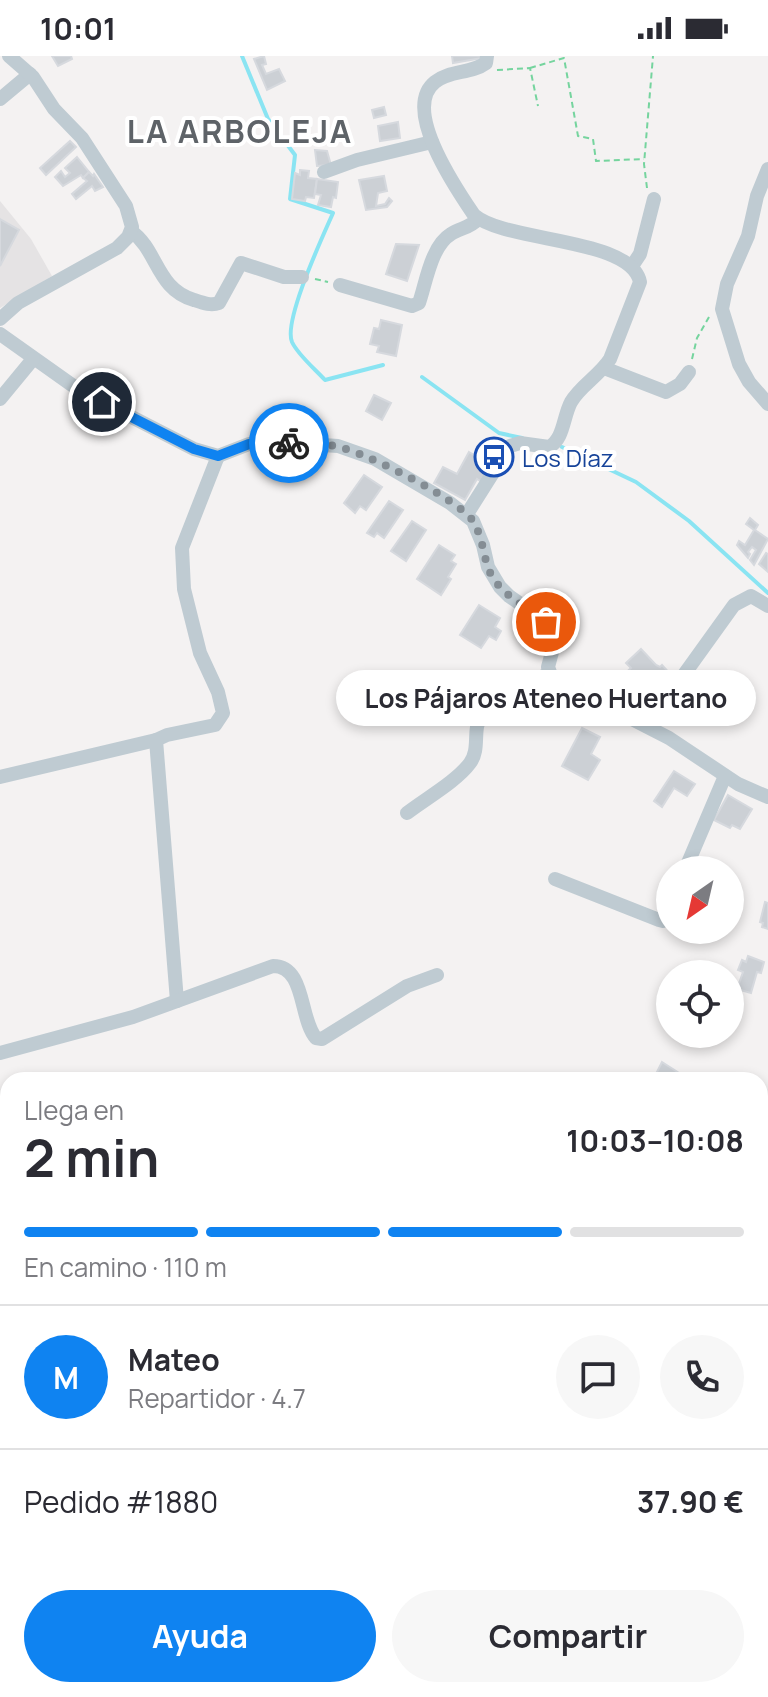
<!DOCTYPE html>
<html lang="es">
<meta charset="utf-8">
<style>
:root{--surface:#fff;--page:#f7f7f7;--text:#2b2b33;--muted:#7c7c81;--line:#e1e1e2;--accent:#0f83f1}
body{margin:0;font-family:Manrope,sans-serif;background:var(--page);color:var(--text);height:100vh;display:flex;flex-direction:column;font-size:30px;white-space:nowrap}
*{box-sizing:border-box;margin:0}
p{font-size:26px;color:var(--muted)}
.icon{flex:none;width:44px;height:44px;fill:none;stroke:currentColor;stroke-width:2;stroke-linecap:round;stroke-linejoin:round}
.map{position:relative;flex:1;overflow:hidden}
.side{position:absolute;left:0px;top:1016px;width:768px;height:626px;display:flex;flex-direction:column;background:var(--surface);border-radius:24px 24px 0 0;box-shadow:0 4px 12px #0003}
.side>*{flex:none}
.needle{width:52px;rotate:214deg}
.tools{position:absolute;left:656px;top:800px;display:grid;gap:16px}
.tools a{display:grid;place-items:center;width:88px;height:88px;border-radius:50%;background:var(--surface);box-shadow:0 4px 12px #0003;font-size:40px}
.pin{position:absolute;display:grid;place-items:center;width:68px;height:68px;color:#fff;margin:-34px;border:4px solid #fff;border-radius:50%;box-shadow:0 2px 8px #0007}
.courier{position:absolute;display:grid;place-items:center;width:80px;height:80px;margin:-40px;border:6px solid #0f83f1;border-radius:50%;background:#fff;color:#222;box-shadow:0 2px 10px #0007}
.bubble{position:absolute;height:56px;border-radius:28px;background:var(--surface);box-shadow:0 4px 12px #0003;font-size:26px;font-weight:700;line-height:56px;text-align:center}
.overview em{font-style:normal;font-weight:700}
.overview div{display:flex;flex-direction:column-reverse}
.overview{display:flex;align-items:center;justify-content:space-between;height:136px;padding:0 24px}
h1{font-size:52px;font-weight:700;line-height:60px}
.bar{display:grid;grid-template-columns:repeat(4,1fr);gap:12px 8px;align-content:center;height:96px;padding:0 24px}
.bar i{height:10px;border-radius:6px;background:var(--line)}
.bar .active{background:var(--accent)}
.bar p{grid-column:span 4}
.line{display:flex;align-items:center;gap:20px;padding:0 24px;border-top:2px solid var(--line)}
.line div{flex:1}
.round{display:grid;place-items:center;flex:none;width:84px;height:84px;border-radius:42px;background:var(--page)}
.button{display:flex;gap:16px;margin-top:auto;padding:16px 24px}
.button a{flex:1;height:92px;border-radius:48px;background:var(--accent);color:#fff;font-size:32px;font-weight:700;line-height:92px;text-align:center}
.button a+a{background:var(--page);color:var(--text)}
.status{display:flex;justify-content:space-between;align-items:center;height:56px;padding:0 40px;background:var(--surface);direction:ltr}
.status svg{height:22px;fill:currentColor}
.map>svg:first-child{display:block}
</style>
<div class="status"><b>10:01</b><svg viewBox="0 0 49 12"><path d="M0 12V9h3v3zM5 12V6h3v6zM10 12V3h3v9zM15 12V0h3v12zM26 1h20v11H26zM47 4h2v5h-2z"/></svg></div>
<div class="map">
<svg width="768" height="1641" viewBox="0 0 768 1641">
<rect width="100%" height="100%" fill="#f4f2f2"/>
<polygon fill="#e5e3e4" points="0,145 31,183 52,220 0,252"/>
<g fill="none" stroke-linecap="round" stroke-linejoin="round">
<g stroke="#8ae4f2" stroke-width="4">
<path d="M242,0L268,63L295,99L290,143L333,157C323,180 283,265 292,286C298,299 315,313 325,324L383,309"/>
<polyline points="422,321 499,377 522,382"/>
<polyline points="562,391 636,426 689,465 768,537"/>
<polyline points="534,1634 546,1641"/>
</g>
</g>
<g fill="#ccd0d5" stroke="#d6d9de" stroke-width="2">
<polygon points="52,0 71,0 72,3 58,10"/>
<polygon points="264,0 266,8 262,9 266,18 279,13 285,25 267,34 254,3"/>
<polygon points="452,0 481,0 482,2 453,7"/>
<polygon points="384,51 386,59 374,62 372,54"/>
<polygon points="398,66 400,82 380,85 378,70"/>
<polygon points="70,85 76,91 46,119 40,112"/>
<polygon points="315,94 327,95 331,109 317,110"/>
<polygon points="77,101 89,116 83,122 81,119 63,130 55,121 61,115 65,121 70,117 65,112"/>
<polygon points="300,114 309,115 308,122 317,123 314,142 306,141 305,145 292,143 295,117 300,119"/>
<polygon points="89,116 93,120 94,118 103,131 95,135 92,130 76,143 72,138 87,125 83,122"/>
<polygon points="384,120 387,135 378,137 376,150 385,148 389,142 392,145 387,151 366,154 359,124"/>
<polygon points="317,123 338,126 336,142 333,141 331,151 318,149 321,139 315,138"/>
<polygon points="0,163 19,174 0,210"/>
<polygon points="396,188 419,189 407,225 386,218"/>
<polygon points="381,264 402,269 396,300 377,296 379,290 370,288 374,272 379,273"/>
<polygon points="374,339 391,347 382,364 366,355"/>
<polygon points="469,396 491,409 482,426 477,423 465,444 434,427 443,411 457,418"/>
<polygon points="364,419 382,431 366,454 360,450 355,457 344,447"/>
<polygon points="389,445 403,454 384,482 377,477 374,481 367,477"/>
<polygon points="750,462 758,469 755,474 768,483 754,509 750,504 756,494 752,491 748,496 750,498 748,502 737,489 739,485 745,489 754,474 746,468"/>
<polygon points="412,465 426,474 406,505 391,495"/>
<polygon points="439,489 455,499 451,505 456,508 448,521 451,523 441,539 417,523"/>
<polygon points="766,497 768,498 768,516 759,508"/>
<polygon points="479,549 500,562 495,571 501,575 496,584 489,580 481,592 460,579"/>
<polygon points="641,593 656,609 660,611 662,609 672,620 654,638 652,637 642,646 620,622 631,612 626,607"/>
<polygon points="534,625 572,645 565,658 549,650 540,647 538,651 532,647 534,643 531,641 526,645 511,637"/>
<polygon points="582,672 600,681 591,698 600,704 588,724 562,710"/>
<polygon points="674,715 695,728 687,740 674,732 662,751 654,745"/>
<polygon points="728,739 752,753 740,773 732,769 730,772 714,764"/>
<polygon points="765,846 768,847 768,873 762,871 763,867 760,866"/>
<polygon points="748,900 764,906 761,917 757,916 751,937 737,933 743,916 738,914 742,904 746,906"/>
<polygon points="662,1006 690,1024 653,1024"/>
<polygon points="0,1096 5,1096 8,1105 8,1184 0,1187"/>
<polygon points="7,1205 8,1206 8,1224 2,1220 6,1213 2,1211"/>
<polygon points="640,1634 673,1634 668,1641 646,1641 647,1639"/>
<polygon points="691,1634 739,1634 749,1641 686,1641"/>
</g>
<g fill="none" stroke-linecap="round" stroke-linejoin="round">
<g stroke="#75d49e" stroke-width="2" stroke-dasharray="6 4" stroke-linecap="butt">
<polyline points="530,12 564,2 578,80 593,83 596,105 644,103"/>
<polyline points="497,14 530,12 538,50"/>
<polyline points="647,132 644,108 653,0"/>
<polyline points="315,223 328,226"/>
<polyline points="692,303 697,282 709,261"/>
</g>
<g stroke="#bfcbd2" stroke-width="14">
<polyline points="0,43 30,18"/>
<polyline points="768,113 757,140 748,180 727,228 722,253 739,308 749,326 768,348"/>
<polyline points="324,116 357,104 432,86"/>
<path d="M131,175C158,194 156,233 194,244C203,247 211,250 219,247L241,207L284,221H302"/>
<polyline points="632,210 640,198 654,143"/>
<path d="M340,229L412,250L419,247C426,227 431,190 451,178C460,172 470,172 478,163"/>
<polyline points="0,263 18,247 117,192 128,181 132,171 126,150 82,82 54,53 33,21 9,0"/>
<polyline points="0,278 79,334 194,393 218,400 249,388 292,387 338,390 375,403 450,447 473,465 483,489 488,511 500,531 509,540 546,566 551,573 555,585 548,611 552,622 669,682 738,728 768,741"/>
<polyline points="604,312 666,336 680,328 689,316"/>
<polyline points="0,343 33,303"/>
<path d="M467,458L510,390L520,387L549,391C564,383 563,361 571,346C580,330 599,320 610,303L640,226C631,181 506,187 474,159C457,134 401,53 435,26C450,14 471,18 486,7L487,0"/>
<polyline points="647,670 734,549 751,540 768,550"/>
<polyline points="0,721 156,684"/>
<path d="M407,757C425,743 457,725 470,707C478,696 475,683 477,671C483,639 523,628 549,618"/>
<polyline points="685,814 725,720"/>
<polyline points="555,823 659,864 663,865 670,861"/>
<polyline points="177,945 156,684 167,679 215,669 223,657 218,636 200,597 184,533 182,492 218,400"/>
<path d="M0,997L133,961L273,910C306,910 299,963 316,982L322,983L407,930L437,919"/>
<polyline points="760,1235 768,1231"/>
<polyline points="0,1274 8,1261"/>
<polyline points="0,1419 4,1434 0,1442"/>
<polyline points="760,1452 768,1432"/>
<polyline points="256,1634 263,1641"/>
<polyline points="327,1641 330,1634"/>
<polyline points="444,1641 447,1634"/>
<polyline points="678,1641 682,1634"/>
</g>
<g stroke="#bfccd6" stroke-width="22">
<polyline points="0,1245 8,1247"/>
<polyline points="571,1634 581,1641"/>
</g>
</g>
<g fill="none" stroke-linecap="round" stroke-linejoin="round">
<path stroke="#848d94" stroke-width="8" stroke-dasharray="0 14.4" d="M289,387C305,388 323,387 339,391C366,397 458,443 473,465C482,480 483,496 488,512C499,539 525,549 546,566"/>
<polyline stroke="#0f83f1" stroke-width="10" points="102,346 194,393 218,400 249,388 289,387"/>
</g>
<defs>
<symbol id="bus-ring" viewBox="-11 -11 22 22"><circle r="9.5" fill="#fff" stroke="#1a4fb4" stroke-width="1.5"/><path d="M-5-6H5V4H4V6H2V4H-2V6H-4V4H-5ZM-3.5-4V0h7V-4ZM-3.5 1.2v1.5H-2V1.2ZM2 1.2v1.5H3.5V1.2Z" fill="#1a4fb4"/></symbol>
</defs>
<g fill-rule="evenodd">
<use href="#bus-ring" x="472" y="379" width="44" height="44"/>
</g>
<g text-anchor="middle" dominant-baseline="central" stroke-width="8" stroke-linejoin="round" paint-order="stroke">
<g font-size="24" fill="#164399" stroke="#fff" text-anchor="start">
<text x="522" y="401">Los Díaz</text>
</g>
<g font-size="32" font-weight="bold" letter-spacing="2" fill="#5e6368" stroke="#fff">
<text x="240" y="75">LA ARBOLEJA</text>
</g>
</g>
</svg>
<div class="tools">
<a><svg class="needle" viewBox="-14 -14 28 28"><path d="M0-13l5 13h-10z" fill="#e53935"/><path d="M0 13l5-13h-10z" fill="#7c7c81"/></svg></a>
<a><svg class="icon" aria-label="locate" viewBox="0 0 24 24"><circle cx="12" cy="12" r="6"/><path d="M12 2v4M12 18v4M2 12h4M18 12h4"/></svg></a>
</div>
<div class="pin" style="left:546px;top:566px;background:#ea580c"><svg class="icon" aria-label="bag" viewBox="0 0 24 24"><path d="M5 8h14l-1 12H6zM9 8a3 3 0 0 1 6 0"/></svg></div>
<div class="pin" style="left:102px;top:346px;background:#1f2937"><svg class="icon" aria-label="home" viewBox="0 0 24 24"><path d="M3 11l9-7 9 7M6 9v11h12V9"/></svg></div>
<div class="courier" style="left:289px;top:387px"><svg class="icon" aria-label="bike" viewBox="0 0 24 24"><circle cx="6" cy="16" r="4"/><circle cx="18" cy="16" r="4"/><path d="M6 16l4-8h5l3 8M10 8l3 8H6M13 5h3"/></svg></div>
<div class="bubble" style="left:336px;top:614px;width:420px">Los Pájaros Ateneo Huertano</div>
<section class="side">
<div class="overview"><div><h1>2 min</h1><p>Llega en</p></div><em>10:03–10:08</em></div>
<div class="bar"><i class="active"></i><i class="active"></i><i class="active"></i><i></i><p>En camino · 110 m</p></div>
<div class="line" style="height:144px"><b class="round" style="background:var(--accent);color:#fff">M</b><div><b>Mateo</b><p>Repartidor · 4.7</p></div><a class="round"><svg class="icon" aria-label="chat" viewBox="0 0 24 24"><path d="M4 5h16v11H9l-5 4z"/></svg></a><a class="round"><svg class="icon" aria-label="phone" viewBox="0 0 24 24"><path d="M5 4h4l2 5-3 2q2 4 5 5l2-3 5 2v4C11 20 4 13 5 4z"/></svg></a></div>
<div class="line" style="height:104px"><div>Pedido #1880</div><b>37.90 €</b></div>
<div class="button"><a>Ayuda</a><a>Compartir</a></div>
</section>
</div>
